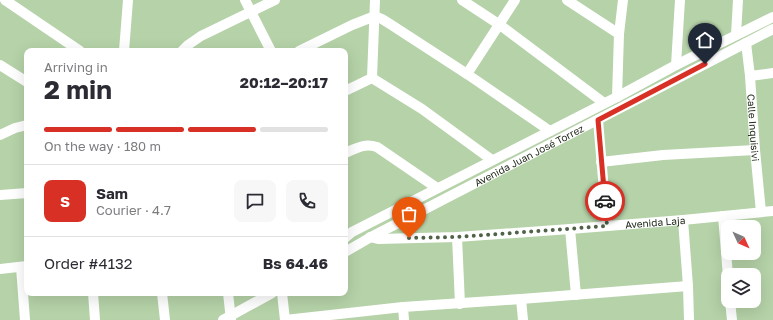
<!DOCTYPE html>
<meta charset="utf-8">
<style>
:root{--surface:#fff;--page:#f7f7f7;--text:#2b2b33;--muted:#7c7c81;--line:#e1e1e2;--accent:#d93025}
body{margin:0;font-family:"Golos Text",sans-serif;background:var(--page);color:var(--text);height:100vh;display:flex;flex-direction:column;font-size:15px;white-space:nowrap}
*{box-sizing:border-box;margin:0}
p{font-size:13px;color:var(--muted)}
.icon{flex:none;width:22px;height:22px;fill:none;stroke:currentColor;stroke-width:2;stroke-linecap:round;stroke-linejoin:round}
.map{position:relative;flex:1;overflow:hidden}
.sheet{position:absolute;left:24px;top:48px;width:324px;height:248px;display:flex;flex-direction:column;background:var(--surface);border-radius:8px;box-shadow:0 4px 16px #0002}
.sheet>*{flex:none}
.needle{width:26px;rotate:134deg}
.controls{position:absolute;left:721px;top:220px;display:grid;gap:8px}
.controls a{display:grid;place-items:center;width:40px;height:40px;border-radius:8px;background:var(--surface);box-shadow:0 4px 16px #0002;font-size:20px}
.pin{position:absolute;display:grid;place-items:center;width:34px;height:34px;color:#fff;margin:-41px -17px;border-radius:50% 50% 50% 0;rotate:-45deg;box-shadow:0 0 4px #0007}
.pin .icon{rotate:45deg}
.courier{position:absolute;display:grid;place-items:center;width:40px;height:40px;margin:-20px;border:3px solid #d93025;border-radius:50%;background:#fff;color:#222;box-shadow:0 1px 5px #0007}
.head em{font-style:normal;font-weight:700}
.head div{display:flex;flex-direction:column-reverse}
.head{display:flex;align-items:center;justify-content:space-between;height:68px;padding:0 20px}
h1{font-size:26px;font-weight:700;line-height:30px}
.bar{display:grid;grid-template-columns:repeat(4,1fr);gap:6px 4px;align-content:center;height:48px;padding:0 20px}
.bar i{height:5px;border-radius:3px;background:var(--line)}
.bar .on{background:var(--accent)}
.bar p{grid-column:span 4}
.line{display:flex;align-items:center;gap:10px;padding:0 20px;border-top:1px solid var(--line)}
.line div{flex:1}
.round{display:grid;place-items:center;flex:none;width:42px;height:42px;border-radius:8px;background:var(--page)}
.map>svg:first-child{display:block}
</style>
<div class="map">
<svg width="773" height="320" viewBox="0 0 773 320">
<rect width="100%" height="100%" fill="#b5d2a8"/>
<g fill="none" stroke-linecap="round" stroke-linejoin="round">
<g stroke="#fff" stroke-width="10">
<polyline points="5,0 80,51"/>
<polyline points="245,0 271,51"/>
<polyline points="462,0 500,25 604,103"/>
<polyline points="567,0 619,34"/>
<polyline points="736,35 738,0"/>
<path id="s1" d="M746,43L750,76L755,150L761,212"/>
<polyline points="124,51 128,0"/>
<polyline points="182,51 188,45 201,36 275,0"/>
<polyline points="299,51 352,25 375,16 382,19 390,24 467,74 550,131"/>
<polyline points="0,65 27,82"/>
<polyline points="676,65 680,0"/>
<polyline points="467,74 515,0"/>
<polyline points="750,76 773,73"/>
<polyline points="372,78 375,0"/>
<polyline points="345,91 372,78 422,109 492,160"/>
<polyline points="617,97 619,34 623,0"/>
<polyline points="598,120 607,226"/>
<polyline points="0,135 15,128 27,125"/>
<path d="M345,153C357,148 364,143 377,147L437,188"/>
<polyline points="601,162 663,155 755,150"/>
<polyline points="0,195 27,193"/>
<polyline points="723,216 728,276"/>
<polyline points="683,220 688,286 689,320"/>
<polyline points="570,229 576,295"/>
<path id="s2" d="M370,237L378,239L457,237L570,229L683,220L773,211"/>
<polyline points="457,237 460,304"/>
<polyline points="345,238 352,232 617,97 676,65 773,17"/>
<path id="s3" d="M345,252L371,237L773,29"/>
<polyline points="21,267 25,320"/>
<polyline points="0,269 27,266"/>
<polyline points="93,293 95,320"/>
<polyline points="162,293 165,320"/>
<polyline points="228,293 231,320"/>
<polyline points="282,293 285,320"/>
<polyline points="521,299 523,320"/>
<polyline points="730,301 732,320"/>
<polyline points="403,307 404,320"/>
<polyline points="223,320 272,293"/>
<polyline points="285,320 403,307 521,299 688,286"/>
</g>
</g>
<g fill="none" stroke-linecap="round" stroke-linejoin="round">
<polyline stroke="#506248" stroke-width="4" stroke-dasharray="0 7.2" points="409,238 457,237 607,226 605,201"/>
<polyline stroke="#d93025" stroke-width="5" points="605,201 598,120 705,64"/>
</g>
<g text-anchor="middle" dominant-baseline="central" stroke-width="4" stroke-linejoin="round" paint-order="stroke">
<g font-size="10" fill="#1a2515" stroke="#c2dfb4">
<text stroke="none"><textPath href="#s1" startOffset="85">Calle Inquisivi</textPath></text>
<text stroke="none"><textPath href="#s3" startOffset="208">Avenida Juan José Torrez</textPath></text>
<text stroke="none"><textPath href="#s2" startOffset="286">Avenida Laja</textPath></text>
</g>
</g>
</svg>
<div class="controls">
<a><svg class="needle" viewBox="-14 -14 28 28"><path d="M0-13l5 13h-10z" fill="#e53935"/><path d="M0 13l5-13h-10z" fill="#7c7c81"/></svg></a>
<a><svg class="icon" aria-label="layers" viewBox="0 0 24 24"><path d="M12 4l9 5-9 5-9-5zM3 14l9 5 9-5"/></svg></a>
</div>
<div class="pin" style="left:409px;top:238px;background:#ea580c"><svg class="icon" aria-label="bag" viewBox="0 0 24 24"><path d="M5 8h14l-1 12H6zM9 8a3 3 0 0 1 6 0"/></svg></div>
<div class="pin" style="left:705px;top:64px;background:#1f2937"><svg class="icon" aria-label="home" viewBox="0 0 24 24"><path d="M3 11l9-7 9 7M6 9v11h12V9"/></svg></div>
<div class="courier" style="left:605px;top:201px"><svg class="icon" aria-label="car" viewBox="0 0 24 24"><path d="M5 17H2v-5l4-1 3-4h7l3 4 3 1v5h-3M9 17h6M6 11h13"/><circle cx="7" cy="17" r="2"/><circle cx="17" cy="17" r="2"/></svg></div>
<section class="sheet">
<div class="head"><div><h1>2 min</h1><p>Arriving in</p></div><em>20:12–20:17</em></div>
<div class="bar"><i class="on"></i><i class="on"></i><i class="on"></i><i></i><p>On the way · 180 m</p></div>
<div class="line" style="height:72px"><b class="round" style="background:var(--accent);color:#fff">S</b><div><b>Sam</b><p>Courier · 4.7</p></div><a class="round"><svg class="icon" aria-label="chat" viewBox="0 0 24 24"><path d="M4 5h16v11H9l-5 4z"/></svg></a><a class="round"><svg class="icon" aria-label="phone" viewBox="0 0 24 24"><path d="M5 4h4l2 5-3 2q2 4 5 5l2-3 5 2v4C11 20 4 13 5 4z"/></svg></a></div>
<div class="line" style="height:52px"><div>Order #4132</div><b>Bs 64.46</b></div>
</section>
</div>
